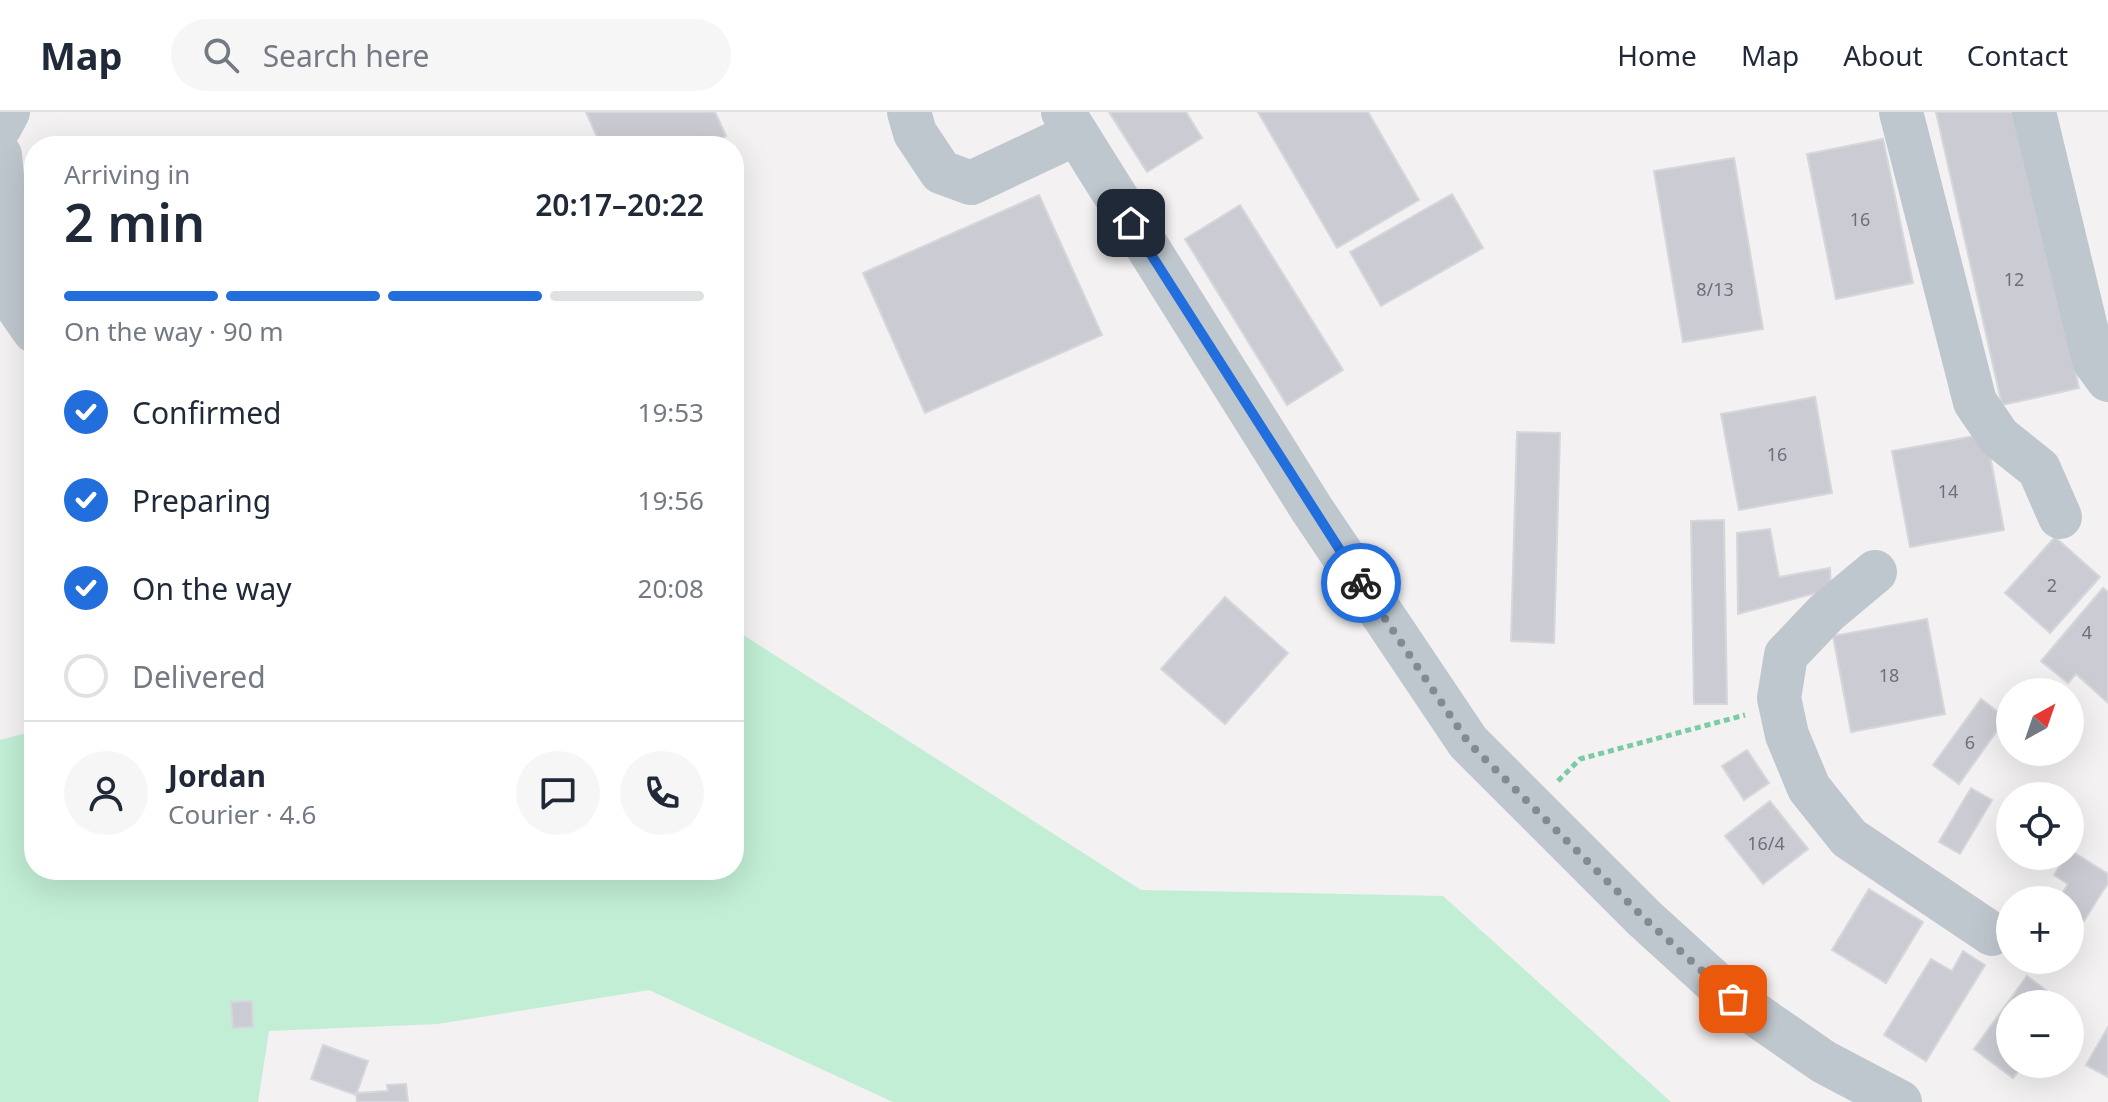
<!DOCTYPE html>
<meta charset="utf-8">
<style>
:root{--surface:#fff;--page:#f6f6f7;--text:#1f2937;--muted:#747a83;--line:#e0e1e3;--accent:#216edc}
body{margin:0;font-family:"Noto Sans",sans-serif;background:var(--page);color:var(--text);height:100vh;display:flex;flex-direction:column;font-size:30px;white-space:nowrap}
*{box-sizing:border-box;margin:0}
p{font-size:26px;color:var(--muted)}
.icon{flex:none;width:44px;height:44px;fill:none;stroke:currentColor;stroke-width:2;stroke-linecap:round;stroke-linejoin:round}
.map{position:relative;flex:1;overflow:hidden}
.side{position:absolute;left:24px;top:24px;width:720px;height:744px;display:flex;flex-direction:column;background:var(--surface);border-radius:32px;box-shadow:0 8px 32px #0002}
.side>*{flex:none}
.needle{width:52px;rotate:40deg}
.controls{position:absolute;left:1996px;top:566px;display:grid;gap:16px}
.controls a{display:grid;place-items:center;width:88px;height:88px;border-radius:50%;background:var(--surface);box-shadow:0 8px 32px #0002;font-size:40px}
.pin{position:absolute;display:grid;place-items:center;width:68px;height:68px;color:#fff;margin:-34px;border-radius:16px;box-shadow:0 4px 12px #0006}
.courier{position:absolute;display:grid;place-items:center;width:80px;height:80px;margin:-40px;border:6px solid #216edc;border-radius:50%;background:#fff;color:#222;box-shadow:0 2px 10px #0007}
.headline em{font-style:normal;font-weight:600}
.headline div{display:flex;flex-direction:column-reverse}
.headline{display:flex;align-items:center;justify-content:space-between;height:136px;padding:0 40px}
h1{font-size:52px;font-weight:600;line-height:60px}
.bar{display:grid;grid-template-columns:repeat(4,1fr);gap:12px 8px;align-content:center;height:96px;padding:0 40px}
.bar i{height:10px;border-radius:6px;background:var(--line)}
.bar .on{background:var(--accent)}
.bar p{grid-column:span 4}
.line{display:flex;align-items:center;gap:20px;padding:0 40px;border-top:2px solid var(--line)}
.line div{flex:1}
.round{display:grid;place-items:center;flex:none;width:84px;height:84px;border-radius:42px;background:var(--page)}
ol{padding:0 40px;list-style:none}
li{display:flex;align-items:center;gap:24px;height:88px}
li p{margin-inline-start:auto}
li .icon{padding:8px;border-radius:50%;background:var(--accent);color:#fff;stroke-width:4}
li:last-child{color:var(--muted)}
li i{width:44px;height:44px;border:4px solid var(--line);border-radius:50%}
header{display:flex;align-items:center;gap:48px;box-sizing:border-box;height:112px;padding:0 40px;background:var(--surface);border-bottom:2px solid var(--line)}
header strong{font-size:38px}
nav{display:flex;gap:44px;margin-inline-start:auto;font-size:28px}
.search{width:560px;height:72px;background:var(--page);display:flex;align-items:center;gap:20px;box-sizing:border-box;padding:0 28px;border-radius:44px;color:var(--muted);font-size:30px}
.map>svg:first-child{display:block}
</style>
<header>
<strong>Map</strong>
<div class="search"><svg class="icon" aria-label="search" viewBox="0 0 24 24"><circle cx="10" cy="10" r="6"/><path d="M15 15l6 6"/></svg>Search here</div>
<nav><a>Home</a><a>Map</a><a>About</a><a>Contact</a></nav>
</header>
<div class="map">
<svg width="2108" height="990" viewBox="0 0 2108 990">
<rect width="100%" height="100%" fill="#f3f1f1"/>
<polygon fill="#c1eed4" points="734,517 1141,778 1443,784 1671,990 893,990 649,878 438,912 269,919 258,990 0,990 0,628 34,619 34,758 734,758"/>
<g fill="#cbccd3" stroke="#d5d7db" stroke-width="2">
<polygon points="586,0 715,0 726,24 704,34 601,34"/>
<polygon points="1109,0 1186,0 1202,26 1147,60"/>
<polygon points="1258,0 1368,0 1419,88 1337,136"/>
<polygon points="1936,0 2017,0 2079,276 2002,293"/>
<polygon points="1883,27 1913,171 1836,187 1807,42"/>
<polygon points="1734,46 1763,217 1683,230 1654,59"/>
<polygon points="1452,82 1483,136 1381,194 1350,140"/>
<polygon points="1039,83 1102,223 925,301 863,161"/>
<polygon points="1240,93 1343,258 1287,293 1185,127"/>
<polygon points="1815,285 1832,381 1739,398 1721,302"/>
<polygon points="1517,320 1560,321 1554,531 1511,529"/>
<polygon points="1986,322 2004,418 1910,435 1892,339"/>
<polygon points="1724,408 1727,592 1694,592 1691,409"/>
<polygon points="1770,417 1779,465 1830,456 1831,477 1738,502 1737,421"/>
<polygon points="2055,425 2100,465 2050,521 2005,481"/>
<polygon points="2103,476 2108,480 2108,591 2076,562 2068,571 2041,549"/>
<polygon points="1225,485 1288,541 1225,612 1161,557"/>
<polygon points="1927,507 1945,602 1851,620 1833,524"/>
<polygon points="1981,587 2006,606 1959,672 1933,653"/>
<polygon points="1747,638 1769,671 1744,688 1722,654"/>
<polygon points="1971,676 1992,688 1960,742 1939,730"/>
<polygon points="1770,689 1808,737 1763,772 1725,724"/>
<polygon points="2070,738 2108,762 2108,771 2084,809 2070,801 2070,788 2058,788 2068,772 2054,763 2066,744 2070,744"/>
<polygon points="1869,777 1923,810 1886,871 1832,838"/>
<polygon points="1963,839 1985,853 1926,949 1884,923 1931,847 1952,859"/>
<polygon points="2027,864 2064,892 2010,892 2010,952 2024,952 2013,966 1974,937"/>
<polygon points="252,889 253,915 233,916 231,890"/>
<polygon points="2108,915 2108,965 2086,953"/>
<polygon points="323,933 368,949 356,983 311,967"/>
<polygon points="406,972 408,990 357,990 356,981 388,979 387,973"/>
</g>
<g fill="none" stroke-linecap="round" stroke-linejoin="round">
<polyline stroke="#7bcba5" stroke-width="5" stroke-dasharray="6 4" stroke-linecap="butt" points="1558,669 1580,647 1745,603"/>
<g stroke="#bfc7ce" stroke-width="44">
<polyline points="909,0 915,21 941,60 971,71 1075,22"/>
<polyline points="1063,0 1311,396 1468,630 1645,807 1733,887 1824,950 1900,990"/>
<polyline points="1901,0 1975,290 1999,325 2039,357 2060,405"/>
<polyline points="2034,0 2094,249 2108,268"/>
<polyline points="0,15 8,0"/>
<polyline points="0,43 14,190 34,219"/>
<polyline points="1875,460 1826,501 1786,543 1779,586 1787,623 1809,676 1849,726 1992,822"/>
</g>
</g>
<g fill="none" stroke-linecap="round" stroke-linejoin="round">
<polyline stroke="#848a91" stroke-width="8" stroke-dasharray="0 14.4" points="1361,471 1468,630 1645,807 1733,887"/>
<polyline stroke="#216edc" stroke-width="10" points="1131,111 1361,471"/>
</g>
<g text-anchor="middle" dominant-baseline="central" stroke-width="6" stroke-linejoin="round" paint-order="stroke">
<g font-size="18" fill="#6a717a">
<text x="1860" y="107">16</text>
<text x="2014" y="167">12</text>
<text x="1715" y="177">8/13</text>
<text x="1777" y="342">16</text>
<text x="1948" y="379">14</text>
<text x="2052" y="473">2</text>
<text x="2087" y="520">4</text>
<text x="1889" y="563">18</text>
<text x="1970" y="630">6</text>
<text x="1766" y="731">16/4</text>
</g>
</g>
</svg>
<div class="controls">
<a><svg class="needle" viewBox="-14 -14 28 28"><path d="M0-13l5 13h-10z" fill="#e53935"/><path d="M0 13l5-13h-10z" fill="#747a83"/></svg></a>
<a><svg class="icon" aria-label="locate" viewBox="0 0 24 24"><circle cx="12" cy="12" r="6"/><path d="M12 2v4M12 18v4M2 12h4M18 12h4"/></svg></a>
<a>+</a>
<a>−</a>
</div>
<div class="pin" style="left:1733px;top:887px;background:#ea580c"><svg class="icon" aria-label="bag" viewBox="0 0 24 24"><path d="M5 8h14l-1 12H6zM9 8a3 3 0 0 1 6 0"/></svg></div>
<div class="pin" style="left:1131px;top:111px;background:#1f2937"><svg class="icon" aria-label="home" viewBox="0 0 24 24"><path d="M3 11l9-7 9 7M6 9v11h12V9"/></svg></div>
<div class="courier" style="left:1361px;top:471px"><svg class="icon" aria-label="bike" viewBox="0 0 24 24"><circle cx="6" cy="16" r="4"/><circle cx="18" cy="16" r="4"/><path d="M6 16l4-8h5l3 8M10 8l3 8H6M13 5h3"/></svg></div>
<section class="side">
<div class="headline"><div><h1>2 min</h1><p>Arriving in</p></div><em>20:17–20:22</em></div>
<div class="bar"><i class="on"></i><i class="on"></i><i class="on"></i><i></i><p>On the way · 90 m</p></div>
<ol>
<li><svg class="icon" aria-label="check" viewBox="0 0 24 24"><path d="M5 12l5 5 9-10"/></svg>Confirmed<p>19:53</p></li>
<li><svg class="icon" aria-label="check" viewBox="0 0 24 24"><path d="M5 12l5 5 9-10"/></svg>Preparing<p>19:56</p></li>
<li><svg class="icon" aria-label="check" viewBox="0 0 24 24"><path d="M5 12l5 5 9-10"/></svg>On the way<p>20:08</p></li>
<li><i></i>Delivered</li>
</ol>
<div class="line" style="height:144px"><a class="round"><svg class="icon" aria-label="person" viewBox="0 0 24 24"><circle cx="12" cy="8" r="4"/><path d="M4 21q1-7 8-7t8 7"/></svg></a><div><b>Jordan</b><p>Courier · 4.6</p></div><a class="round"><svg class="icon" aria-label="chat" viewBox="0 0 24 24"><path d="M4 5h16v11H9l-5 4z"/></svg></a><a class="round"><svg class="icon" aria-label="phone" viewBox="0 0 24 24"><path d="M5 4h4l2 5-3 2q2 4 5 5l2-3 5 2v4C11 20 4 13 5 4z"/></svg></a></div>
</section>
</div>
